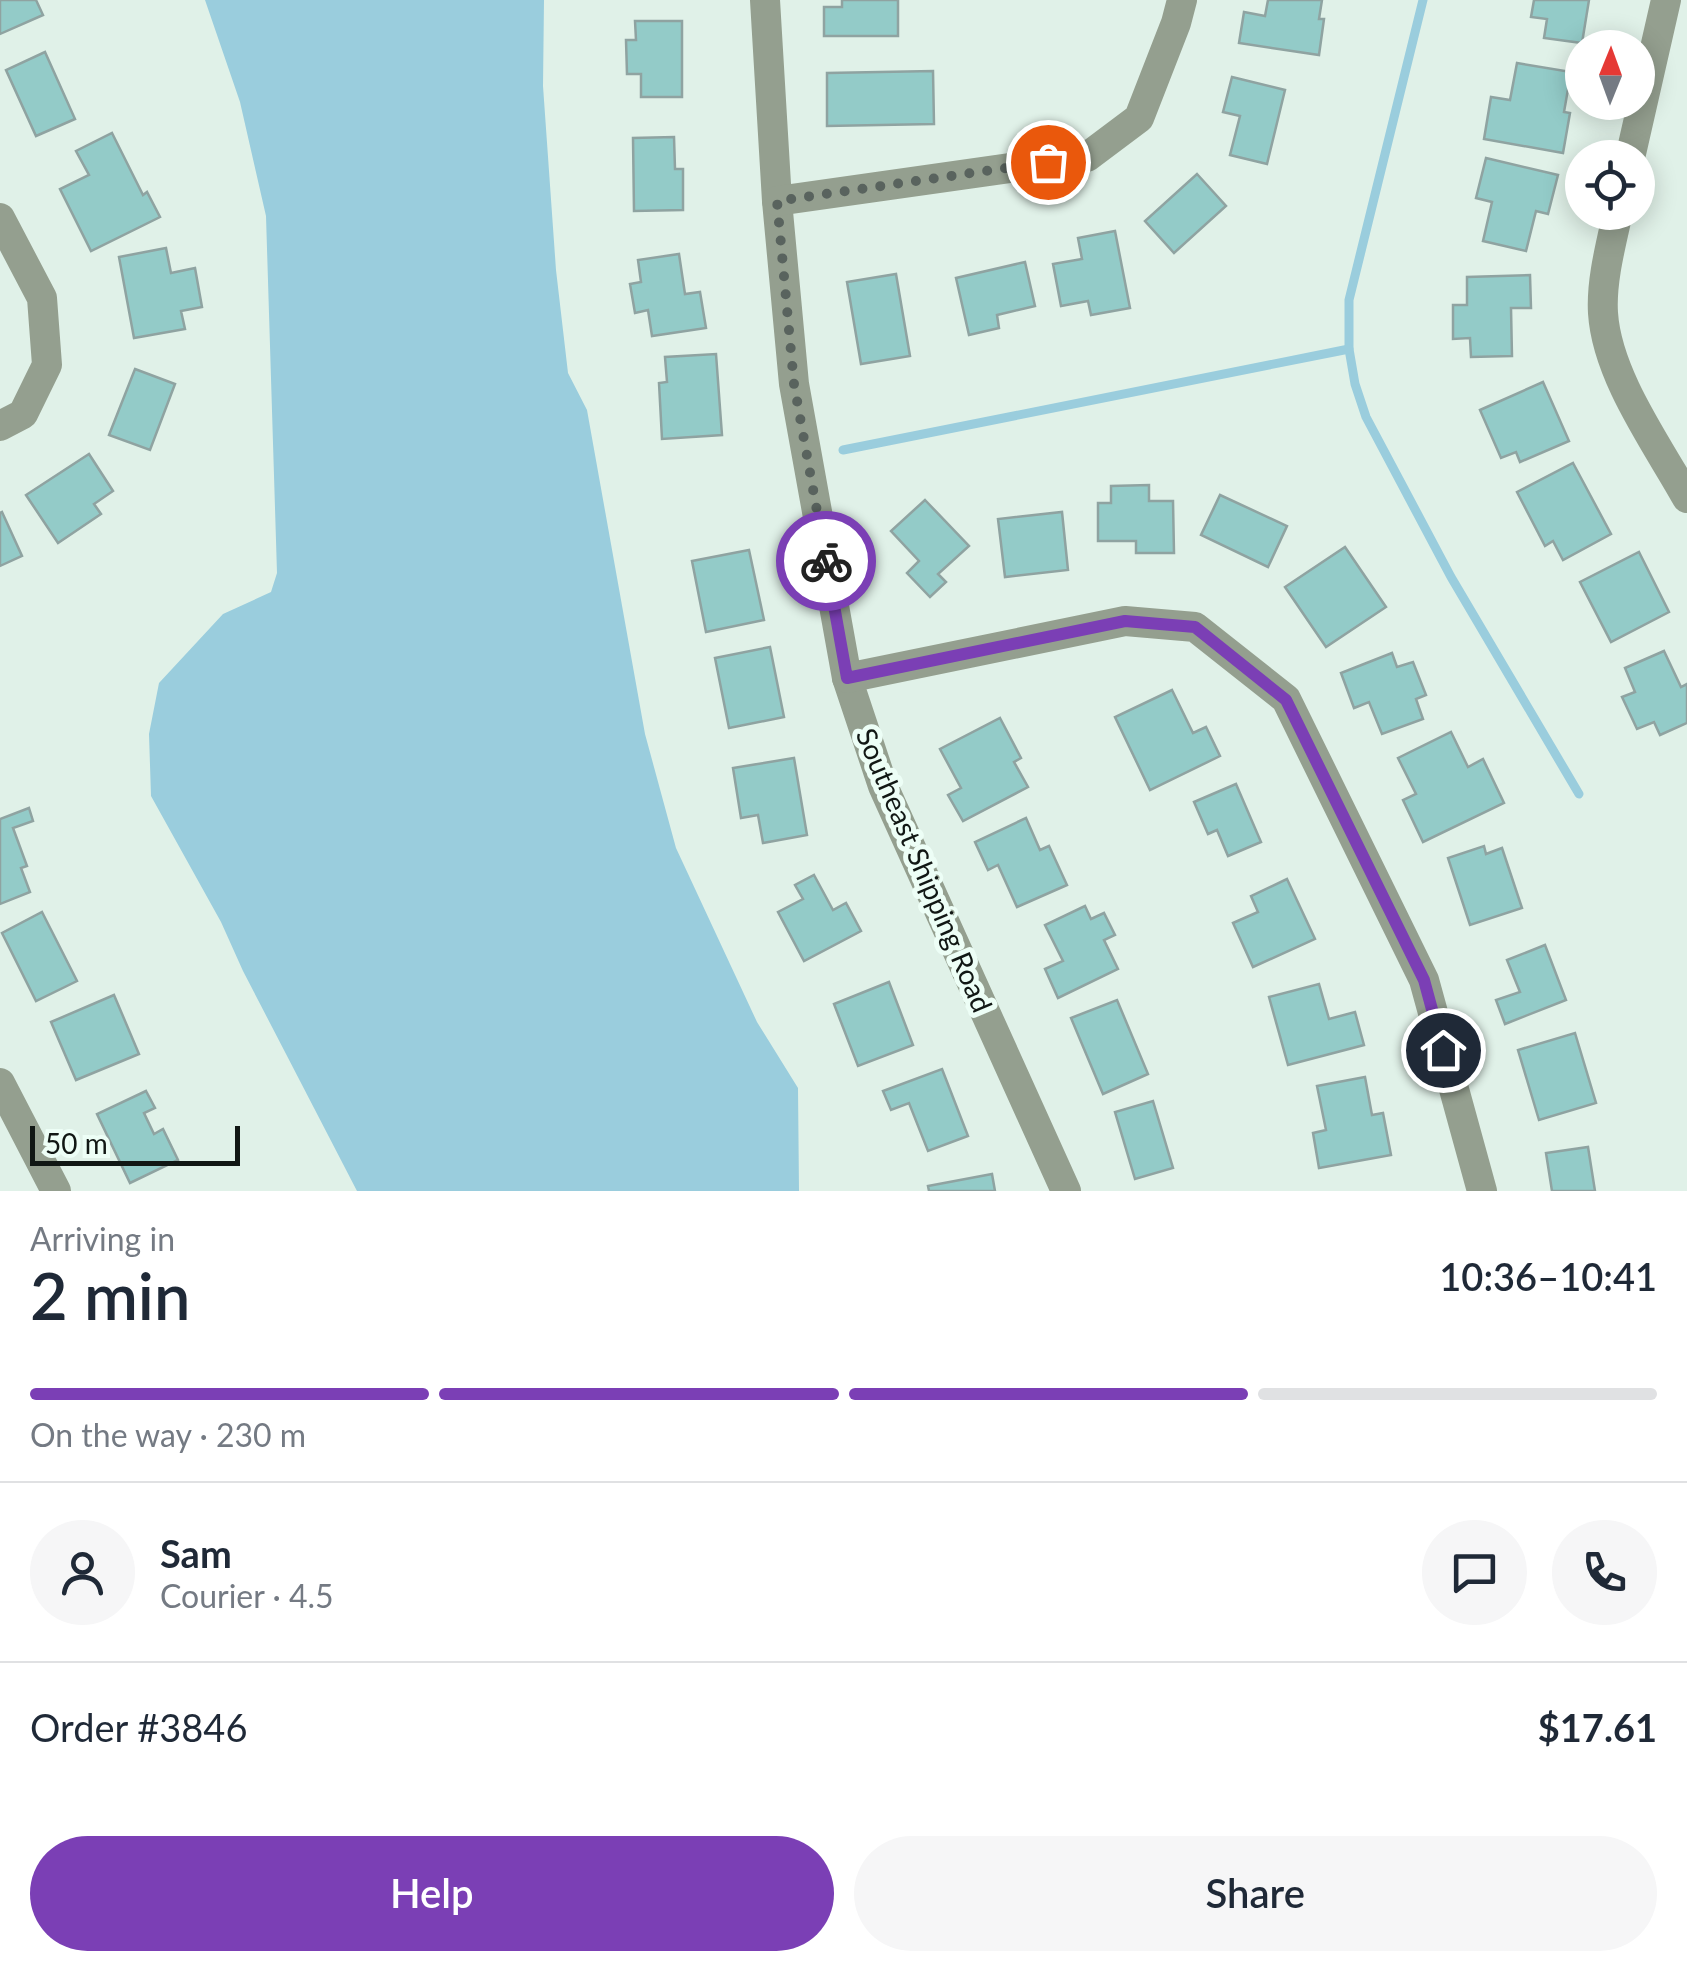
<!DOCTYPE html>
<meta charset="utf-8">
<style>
:root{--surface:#fff;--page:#f6f6f7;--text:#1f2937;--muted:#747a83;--line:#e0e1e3;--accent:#7b3fb5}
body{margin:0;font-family:Lato,sans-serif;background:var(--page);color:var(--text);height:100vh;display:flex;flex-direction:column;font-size:38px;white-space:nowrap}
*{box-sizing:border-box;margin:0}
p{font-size:32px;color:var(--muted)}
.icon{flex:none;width:55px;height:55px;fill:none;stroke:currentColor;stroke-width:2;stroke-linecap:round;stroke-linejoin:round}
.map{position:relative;height:1191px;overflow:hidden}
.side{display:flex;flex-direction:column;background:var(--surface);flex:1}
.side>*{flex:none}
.needle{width:65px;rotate:1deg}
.controls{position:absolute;left:1565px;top:30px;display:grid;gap:20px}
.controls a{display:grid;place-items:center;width:90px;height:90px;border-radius:50%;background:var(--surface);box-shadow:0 5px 25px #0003;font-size:50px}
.scale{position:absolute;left:30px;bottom:25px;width:210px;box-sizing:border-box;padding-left:10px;border:5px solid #111714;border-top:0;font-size:28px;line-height:35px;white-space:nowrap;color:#111714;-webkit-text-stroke:8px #edfef6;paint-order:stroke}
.pin{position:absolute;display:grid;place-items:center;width:85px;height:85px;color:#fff;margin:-42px;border:5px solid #fff;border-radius:50%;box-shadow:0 2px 10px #0007}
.courier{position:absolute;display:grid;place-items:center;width:100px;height:100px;margin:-50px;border:8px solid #7b3fb5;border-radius:50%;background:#fff;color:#222;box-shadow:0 2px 12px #0007}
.overview em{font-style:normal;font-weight:600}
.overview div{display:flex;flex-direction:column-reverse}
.overview{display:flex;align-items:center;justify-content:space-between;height:170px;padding:0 30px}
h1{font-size:65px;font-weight:600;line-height:75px}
.bar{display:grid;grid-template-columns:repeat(4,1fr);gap:15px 10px;align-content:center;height:120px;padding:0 30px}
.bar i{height:12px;border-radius:8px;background:var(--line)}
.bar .active{background:var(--accent)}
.bar p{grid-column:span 4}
.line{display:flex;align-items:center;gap:25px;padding:0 30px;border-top:2px solid var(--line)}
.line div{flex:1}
.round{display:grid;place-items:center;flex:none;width:105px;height:105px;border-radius:52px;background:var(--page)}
.primary-button{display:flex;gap:20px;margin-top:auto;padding:20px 30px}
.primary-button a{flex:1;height:115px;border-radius:60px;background:var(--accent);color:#fff;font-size:40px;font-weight:600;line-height:115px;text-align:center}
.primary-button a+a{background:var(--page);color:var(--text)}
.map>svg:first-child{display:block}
</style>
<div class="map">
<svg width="1687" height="1191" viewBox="0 0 1687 1191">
<rect width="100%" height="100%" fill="#e0f1e8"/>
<polygon fill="#9acddd" points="205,0 544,0 543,86 556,270 568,373 587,410 645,734 676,848 757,1022 798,1088 799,1191 357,1191 243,971 221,922 151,796 149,734 159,683 223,614 271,592 277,573 266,216 240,102"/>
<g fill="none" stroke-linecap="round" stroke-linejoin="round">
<g stroke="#9acddd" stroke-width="9">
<polyline points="1423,0 1349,300 1349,349 1355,384 1366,417 1451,577 1579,794"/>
<polyline points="843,450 1349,349"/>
</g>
</g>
<g fill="#93cbc8" stroke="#8fa3a1" stroke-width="2.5">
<polygon points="0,0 36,0 43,15 0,34"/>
<polygon points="842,0 898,0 898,36 824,36 824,7 842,7"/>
<polygon points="1268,0 1322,0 1319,19 1324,19 1319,55 1239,43 1244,12 1265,16"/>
<polygon points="1534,0 1589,0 1582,43 1544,38 1547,19 1531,17"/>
<polygon points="635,21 682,21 682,97 641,97 641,74 627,74 626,40 636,40"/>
<polygon points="45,52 75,119 36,136 6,70"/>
<polygon points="1517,63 1571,72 1564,112 1570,113 1563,153 1484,139 1491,97 1510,100"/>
<polygon points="933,71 934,124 827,126 827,73"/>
<polygon points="1232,77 1285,90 1267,164 1230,155 1240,116 1223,112"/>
<polygon points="112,133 143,195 147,192 160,217 91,251 60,189 89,175 76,151"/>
<polygon points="674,137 675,169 683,169 683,210 634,211 633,138"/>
<polygon points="1486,158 1558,175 1548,214 1536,211 1526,251 1483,241 1492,202 1476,198"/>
<polygon points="1197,174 1226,206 1174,253 1145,221"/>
<polygon points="1115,231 1130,308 1091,315 1088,301 1061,306 1053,264 1082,259 1078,238"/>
<polygon points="166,248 171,273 195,268 202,307 181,311 185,329 134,338 119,257"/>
<polygon points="679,254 685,294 700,292 706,328 652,336 648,310 635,313 630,284 641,282 638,260"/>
<polygon points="1025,262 1035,306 997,315 999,328 969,335 956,278"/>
<polygon points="896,274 910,356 861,364 847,282"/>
<polygon points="1530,275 1531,308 1511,308 1512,356 1471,357 1470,338 1453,339 1453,305 1467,305 1467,277"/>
<polygon points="716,354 722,435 662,439 659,383 667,382 665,357"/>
<polygon points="135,369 175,384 150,450 109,435"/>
<polygon points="1543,382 1569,441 1520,462 1516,452 1501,458 1480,410"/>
<polygon points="89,454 113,491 94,504 101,514 58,543 26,495"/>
<polygon points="1573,463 1611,534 1563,560 1553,541 1545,546 1517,492"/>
<polygon points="1149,485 1149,501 1173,501 1174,553 1136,553 1136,541 1098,541 1098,503 1111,503 1111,486"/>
<polygon points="1220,495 1287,526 1268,567 1201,535"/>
<polygon points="925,500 969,546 938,574 946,582 930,597 907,573 919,561 891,531"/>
<polygon points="2,512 22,556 0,566 0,513"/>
<polygon points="1062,512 1068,570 1005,577 998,519"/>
<polygon points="1345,547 1386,607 1326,647 1285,587"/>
<polygon points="749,550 764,620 706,632 692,561"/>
<polygon points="1639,552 1669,612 1611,642 1580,582"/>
<polygon points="770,647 784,717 729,728 715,658"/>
<polygon points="1664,651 1681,687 1687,684 1687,723 1660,735 1654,722 1637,729 1622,697 1635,692 1625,668"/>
<polygon points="1392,653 1397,667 1413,662 1426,695 1416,699 1423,719 1382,734 1369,702 1354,708 1341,673"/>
<polygon points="1172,690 1193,733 1206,727 1220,756 1150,790 1115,717"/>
<polygon points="1000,718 1021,758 1014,762 1028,787 963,821 948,795 961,788 940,749"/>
<polygon points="1451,732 1468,767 1483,759 1504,803 1423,842 1403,800 1416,794 1398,758"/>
<polygon points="794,758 807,835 763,843 758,815 741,818 733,768"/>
<polygon points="1236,784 1261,842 1228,856 1217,830 1208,834 1194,802"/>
<polygon points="29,808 33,821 13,828 27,866 21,868 30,892 0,904 0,819"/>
<polygon points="1026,818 1040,850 1049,846 1067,885 1017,907 998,865 988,870 975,842"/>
<polygon points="1484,846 1486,854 1502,848 1522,908 1470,925 1448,858"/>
<polygon points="814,875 833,910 846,903 861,931 804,961 778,912 803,899 795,885"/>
<polygon points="1287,879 1315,939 1253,967 1233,923 1258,912 1251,896"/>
<polygon points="1085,906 1091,919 1104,913 1115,935 1104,940 1118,969 1058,998 1045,969 1063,961 1045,925"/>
<polygon points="42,912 77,981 36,1001 2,933"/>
<polygon points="1545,945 1566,1000 1505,1024 1496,1000 1520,992 1507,960"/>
<polygon points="889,982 913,1045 858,1066 834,1004"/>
<polygon points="1319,984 1329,1019 1355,1012 1364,1045 1288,1065 1269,997"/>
<polygon points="114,995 139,1054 76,1080 51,1022"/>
<polygon points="1117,1000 1148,1074 1103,1094 1071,1018"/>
<polygon points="1575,1033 1596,1103 1539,1120 1518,1050"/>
<polygon points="942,1069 968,1136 928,1151 909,1103 891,1110 883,1091"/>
<polygon points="1365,1077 1372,1115 1383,1113 1391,1155 1319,1168 1313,1133 1326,1130 1317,1086"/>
<polygon points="146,1091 155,1108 144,1113 154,1134 163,1129 178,1160 130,1183 97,1114"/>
<polygon points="1153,1101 1173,1168 1135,1179 1115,1112"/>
<polygon points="1588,1147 1595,1191 1552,1191 1546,1153"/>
<polygon points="992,1174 995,1191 929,1191 928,1186"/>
</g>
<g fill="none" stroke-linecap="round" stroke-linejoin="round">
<g stroke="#949f8f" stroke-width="30">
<polyline points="765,0 777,201 794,384 847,678 883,786 1066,1191"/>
<polyline points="1630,158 1666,0"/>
<polyline points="777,201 1087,157 1139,118 1176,23 1182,0"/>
<path d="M1618,212C1611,244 1601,281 1603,313C1607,376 1657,444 1687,498"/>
<polyline points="0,218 42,298 47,365 23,414 0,426"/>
<polyline points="847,678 1125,621 1195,627 1286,699 1424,980 1482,1191"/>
<polyline points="0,1083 56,1191"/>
</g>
</g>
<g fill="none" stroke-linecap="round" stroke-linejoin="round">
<polyline stroke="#59635e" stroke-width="10" stroke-dasharray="0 18" points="826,561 794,384 777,201 1048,162"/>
<polyline stroke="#7b3fb5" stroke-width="12" points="826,561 847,678 1125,621 1195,627 1286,700 1424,980 1443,1050"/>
</g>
<g text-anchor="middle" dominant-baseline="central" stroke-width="10" stroke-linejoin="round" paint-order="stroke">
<g font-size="28" fill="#111714" stroke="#edfef6">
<text transform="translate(925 870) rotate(67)">Southeast Shipping Road</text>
</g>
</g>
</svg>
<div class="controls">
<a><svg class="needle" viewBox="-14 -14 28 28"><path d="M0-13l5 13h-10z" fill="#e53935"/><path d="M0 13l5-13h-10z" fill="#747a83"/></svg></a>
<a><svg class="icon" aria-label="locate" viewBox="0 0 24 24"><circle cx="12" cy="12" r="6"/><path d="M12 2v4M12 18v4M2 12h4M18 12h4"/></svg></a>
</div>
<div class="scale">50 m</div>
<div class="pin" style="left:1048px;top:162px;background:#ea580c"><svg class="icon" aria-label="bag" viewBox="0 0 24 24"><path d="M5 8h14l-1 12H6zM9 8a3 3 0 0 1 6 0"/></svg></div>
<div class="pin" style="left:1443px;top:1050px;background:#1f2937"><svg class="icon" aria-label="home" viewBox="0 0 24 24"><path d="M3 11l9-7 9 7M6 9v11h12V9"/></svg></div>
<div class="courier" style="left:826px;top:561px"><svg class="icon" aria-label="bike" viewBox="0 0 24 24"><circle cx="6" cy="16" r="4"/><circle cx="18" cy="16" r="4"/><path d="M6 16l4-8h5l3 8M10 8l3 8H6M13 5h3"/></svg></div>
</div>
<section class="side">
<div class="overview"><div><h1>2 min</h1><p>Arriving in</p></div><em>10:36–10:41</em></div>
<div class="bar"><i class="active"></i><i class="active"></i><i class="active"></i><i></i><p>On the way · 230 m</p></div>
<div class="line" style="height:180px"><a class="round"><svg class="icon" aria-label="person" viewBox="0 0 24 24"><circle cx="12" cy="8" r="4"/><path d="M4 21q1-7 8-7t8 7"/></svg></a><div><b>Sam</b><p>Courier · 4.5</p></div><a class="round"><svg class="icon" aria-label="chat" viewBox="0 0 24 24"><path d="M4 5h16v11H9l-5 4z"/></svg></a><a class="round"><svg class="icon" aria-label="phone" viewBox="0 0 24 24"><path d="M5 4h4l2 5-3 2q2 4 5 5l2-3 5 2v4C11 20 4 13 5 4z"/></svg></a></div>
<div class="line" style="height:130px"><div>Order #3846</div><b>$17.61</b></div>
<div class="primary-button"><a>Help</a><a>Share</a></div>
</section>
